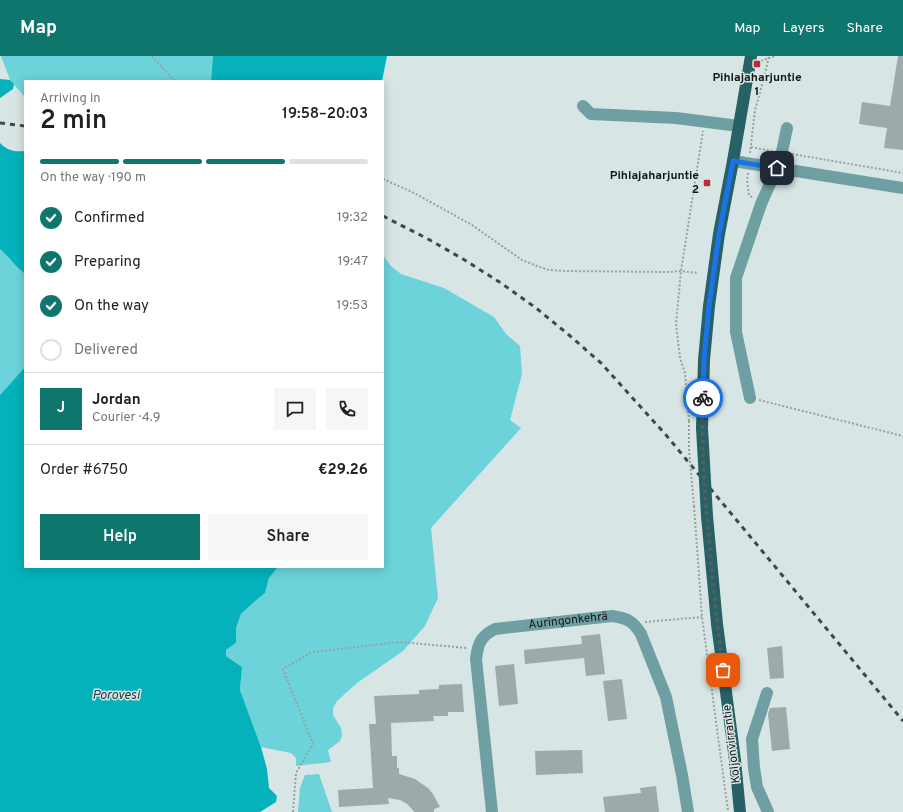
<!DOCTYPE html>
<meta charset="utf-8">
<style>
:root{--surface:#fff;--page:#f6f6f6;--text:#202124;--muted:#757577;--line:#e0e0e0;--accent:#0f766e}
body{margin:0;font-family:Overpass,sans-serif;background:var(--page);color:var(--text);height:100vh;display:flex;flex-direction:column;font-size:15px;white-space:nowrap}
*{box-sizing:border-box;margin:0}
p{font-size:13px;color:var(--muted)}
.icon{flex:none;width:22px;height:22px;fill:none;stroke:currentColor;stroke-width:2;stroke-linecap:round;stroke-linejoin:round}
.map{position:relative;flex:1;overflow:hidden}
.side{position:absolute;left:24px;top:24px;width:360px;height:488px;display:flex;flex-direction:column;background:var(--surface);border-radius:0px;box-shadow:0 2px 10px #0003}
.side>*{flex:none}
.pin{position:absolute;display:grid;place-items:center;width:34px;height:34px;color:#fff;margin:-17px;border-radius:8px;box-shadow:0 2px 6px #0006}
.courier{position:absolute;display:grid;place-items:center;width:40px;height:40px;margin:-20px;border:3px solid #1a73e8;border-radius:50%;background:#fff;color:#222;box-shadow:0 1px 5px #0007}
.overview em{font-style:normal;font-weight:600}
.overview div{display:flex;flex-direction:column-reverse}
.overview{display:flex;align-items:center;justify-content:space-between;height:68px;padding:0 16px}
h1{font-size:26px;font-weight:600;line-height:30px}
.bar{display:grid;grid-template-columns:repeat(4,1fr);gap:6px 4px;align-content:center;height:48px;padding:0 16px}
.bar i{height:5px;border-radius:3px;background:var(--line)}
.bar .current{background:var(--accent)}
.bar p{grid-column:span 4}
.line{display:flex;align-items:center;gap:10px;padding:0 16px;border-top:1px solid var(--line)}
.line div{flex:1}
.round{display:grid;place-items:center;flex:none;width:42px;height:42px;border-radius:0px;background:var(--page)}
ol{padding:0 16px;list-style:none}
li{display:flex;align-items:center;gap:12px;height:44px}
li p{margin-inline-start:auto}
li .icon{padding:4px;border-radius:50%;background:var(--accent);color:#fff;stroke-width:4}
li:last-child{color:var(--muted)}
li i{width:22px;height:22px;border:2px solid var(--line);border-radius:50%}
.cta{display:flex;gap:8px;margin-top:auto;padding:8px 16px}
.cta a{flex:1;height:46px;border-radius:0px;background:var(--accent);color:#fff;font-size:16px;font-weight:600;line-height:46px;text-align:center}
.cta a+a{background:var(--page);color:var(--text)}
header{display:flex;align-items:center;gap:24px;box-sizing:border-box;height:56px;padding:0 20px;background:var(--accent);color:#fff}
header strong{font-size:19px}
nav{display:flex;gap:22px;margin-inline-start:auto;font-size:14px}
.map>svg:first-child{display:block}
</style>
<header>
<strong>Map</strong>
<nav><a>Map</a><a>Layers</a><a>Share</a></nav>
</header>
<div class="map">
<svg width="903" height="756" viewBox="0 0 903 756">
<rect width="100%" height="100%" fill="#d8e5e5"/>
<g fill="#6cd3db">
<polygon points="1,0 213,0 211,25 25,25 25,41 10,24"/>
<path d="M0,193C9,201 16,211 25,218V311L0,339Z"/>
<polygon points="383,199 391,210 401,218 444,232 494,261 506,278 520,290 522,318 510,364 521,372 431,472 438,542 425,570 403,595 357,627 337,645 333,652 333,659 341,672 342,680 340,685 328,694 331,706 296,710 296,702 291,697 261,691 240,634 242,611 226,600 226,594 236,587 236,572 241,558 254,546 265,537 269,522 278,511 383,511"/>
<polygon points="319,718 332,756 298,756 300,732 305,719"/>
</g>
<g fill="#05b1bb">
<polygon points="213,0 387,0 382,25 211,25"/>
<polygon points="0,23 10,24 14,28 13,33 0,42"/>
<path d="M0,87C8,95 15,96 25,95V218C16,211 9,201 0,193Z"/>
<polygon points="25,311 25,511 278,511 269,522 265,537 254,546 241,558 236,572 236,587 226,594 226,600 242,611 240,634 261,691 267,713 269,732 277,740 276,746 260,756 0,756 0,339"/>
</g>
<g fill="#9da9aa">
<polygon points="898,0 903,0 903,94 884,92 887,72 859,68 862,46 890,50"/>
<polygon points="600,578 605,618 586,620 584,602 525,608 524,594 582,588 581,580"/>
<polygon points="782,590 784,622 770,623 767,592"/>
<polygon points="514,608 518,648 499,650 495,610"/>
<polygon points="622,623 627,663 608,665 603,625"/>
<polygon points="462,628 464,656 448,656 448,660 433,660 434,665 391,667 392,700 397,700 397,712 399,712 399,718 415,723 428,732 433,738 440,751 434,753 434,756 414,756 412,753 407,748 400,744 388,742 389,748 339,751 338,734 373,732 369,668 376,668 374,640 419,638 419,634 439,633 439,629"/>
<polygon points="786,651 790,693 772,695 768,658 770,652"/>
<polygon points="582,694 583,717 536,719 535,695"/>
<polygon points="656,730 659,756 605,756 603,741 641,737 640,732"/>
</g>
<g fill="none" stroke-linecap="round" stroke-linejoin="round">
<g stroke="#97a1a1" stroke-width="2" stroke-dasharray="2 2" stroke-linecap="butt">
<polyline points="152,0 175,25"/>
<polyline points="761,5 775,0"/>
<polyline points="751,91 772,95"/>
<polyline points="750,97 755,54 765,18 769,0"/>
<polyline points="792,98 903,117"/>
<polyline points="748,117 747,125 749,139 752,141"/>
<polyline points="383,123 414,137 472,169 522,204 537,210 549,214 566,215 668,216 681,215 698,217"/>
<polyline points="759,344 903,380"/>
<polyline points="689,365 685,317 680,302 676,268 681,215 703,75"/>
<polyline points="694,450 702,561 728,755"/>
<polyline points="645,566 702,561"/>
<polyline points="293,756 296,717 313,688 283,613 312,596 400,586 467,592"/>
</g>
<g stroke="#6ea0a3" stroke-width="12">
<polyline points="583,50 591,58 676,62 739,70"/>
<polyline points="733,105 903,132"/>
<polyline points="750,342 736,276 736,222 761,148 777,112 782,96 787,72"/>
<polyline points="767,637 752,683 754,712 757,731 768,756"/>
<path id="s1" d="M492,756L476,603C478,587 481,580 495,573L612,560C627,562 633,565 641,578L666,641L682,719L688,756"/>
</g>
<g stroke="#286165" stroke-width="12">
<polyline points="702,372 704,304 709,250 719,178 733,105 751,0"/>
<polyline points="707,460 717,568 735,704 740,756"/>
</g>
<g stroke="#424849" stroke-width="3" stroke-dasharray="5 5" stroke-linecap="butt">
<polyline points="0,67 25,70"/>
<polyline points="383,160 428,183 463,203 501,227 536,252 569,279 601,307 666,379 903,665"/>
</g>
<polyline stroke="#97a1a1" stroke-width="2" stroke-dasharray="2 2" stroke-linecap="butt" points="689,365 689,394 694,450"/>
<polyline stroke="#286165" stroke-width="12" points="702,372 707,460"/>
</g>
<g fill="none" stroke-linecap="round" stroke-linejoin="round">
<path stroke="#585f60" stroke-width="4" stroke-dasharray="0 7.2" d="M703,342C701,392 705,442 710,492C713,532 718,573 723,614"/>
<polyline stroke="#1a73e8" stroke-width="5" points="703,342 704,304 709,250 719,178 733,105 777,112"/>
</g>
<g fill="#bd2c39" stroke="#d8e5e5" stroke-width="1.5">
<rect x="753" y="4" width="8" height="8" rx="2"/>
<rect x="703" y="123" width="8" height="8" rx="2"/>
</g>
<g text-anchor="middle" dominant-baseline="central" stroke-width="3" stroke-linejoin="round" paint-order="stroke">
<g font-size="12" font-weight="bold" fill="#131718" stroke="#d8e5e5">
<text x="757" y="22">Pihlajaharjuntie<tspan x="757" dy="14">1</tspan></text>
<text x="699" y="120" text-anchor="end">Pihlajaharjuntie<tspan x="699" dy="14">2</tspan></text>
</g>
<g font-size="12" fill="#131718" stroke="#d8e5e5">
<text stroke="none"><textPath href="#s1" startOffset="265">Auringonkehrä</textPath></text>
<text transform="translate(732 688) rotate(-97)">Koljonvirrantie</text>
</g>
<g font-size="13" font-style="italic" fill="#223a3c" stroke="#d8e5e5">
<text x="116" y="640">Porovesi</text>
</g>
</g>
</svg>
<div class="pin" style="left:723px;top:614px;background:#ea580c"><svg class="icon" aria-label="bag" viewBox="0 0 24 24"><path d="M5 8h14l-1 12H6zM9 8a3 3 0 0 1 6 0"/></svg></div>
<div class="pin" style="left:777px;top:112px;background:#1f2937"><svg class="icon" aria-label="home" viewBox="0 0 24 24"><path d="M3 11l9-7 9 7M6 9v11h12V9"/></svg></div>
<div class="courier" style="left:703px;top:342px"><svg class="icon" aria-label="bike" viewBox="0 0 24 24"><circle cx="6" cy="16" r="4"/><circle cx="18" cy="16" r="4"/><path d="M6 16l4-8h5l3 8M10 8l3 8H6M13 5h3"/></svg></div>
<section class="side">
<div class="overview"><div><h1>2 min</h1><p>Arriving in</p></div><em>19:58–20:03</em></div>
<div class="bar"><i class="current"></i><i class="current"></i><i class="current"></i><i></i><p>On the way · 190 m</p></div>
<ol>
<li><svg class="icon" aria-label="check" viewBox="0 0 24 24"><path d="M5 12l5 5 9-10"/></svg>Confirmed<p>19:32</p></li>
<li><svg class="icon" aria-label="check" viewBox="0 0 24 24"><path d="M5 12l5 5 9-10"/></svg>Preparing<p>19:47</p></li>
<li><svg class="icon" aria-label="check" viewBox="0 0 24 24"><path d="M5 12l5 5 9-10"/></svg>On the way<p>19:53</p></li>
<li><i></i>Delivered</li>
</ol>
<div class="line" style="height:72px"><b class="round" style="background:var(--accent);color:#fff">J</b><div><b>Jordan</b><p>Courier · 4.9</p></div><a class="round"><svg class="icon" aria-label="chat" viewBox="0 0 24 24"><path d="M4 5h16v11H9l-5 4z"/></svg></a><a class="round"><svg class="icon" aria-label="phone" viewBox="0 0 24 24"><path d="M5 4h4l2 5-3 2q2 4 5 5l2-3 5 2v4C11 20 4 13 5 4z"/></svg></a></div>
<div class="line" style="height:52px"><div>Order #6750</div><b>€29.26</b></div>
<div class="cta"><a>Help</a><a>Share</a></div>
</section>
</div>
